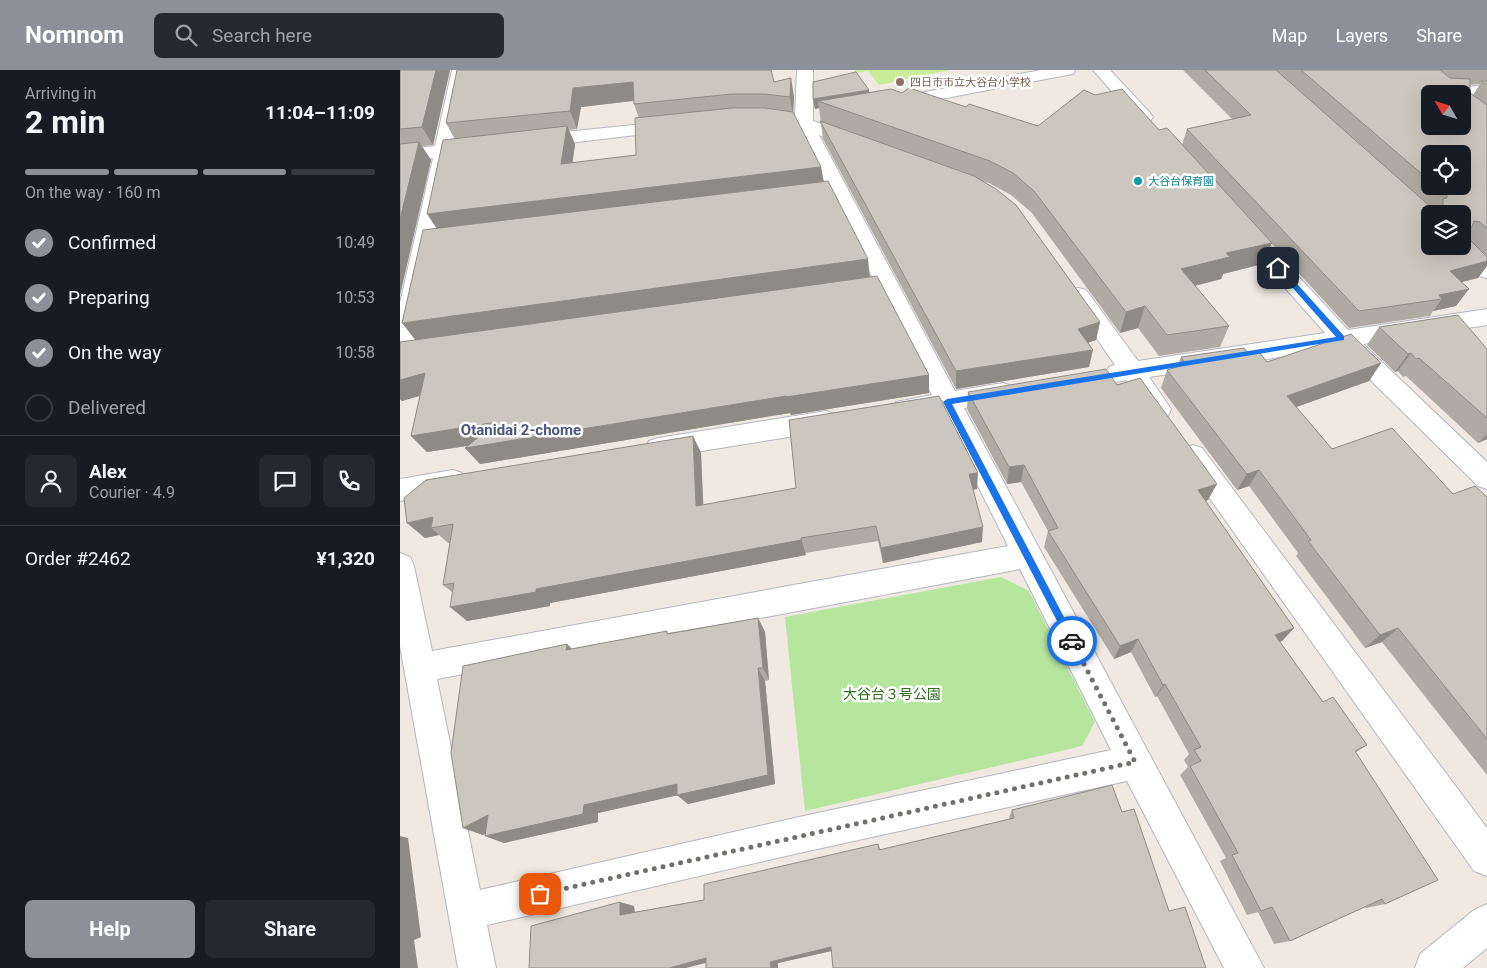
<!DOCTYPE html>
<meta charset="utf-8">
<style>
:root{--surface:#171b24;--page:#242831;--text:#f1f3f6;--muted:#9ea1a6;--line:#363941;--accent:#8c9099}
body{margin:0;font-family:Roboto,"Noto Sans JP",sans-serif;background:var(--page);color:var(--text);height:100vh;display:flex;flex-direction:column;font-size:19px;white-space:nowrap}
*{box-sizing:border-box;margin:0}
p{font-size:16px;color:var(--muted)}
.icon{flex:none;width:28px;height:28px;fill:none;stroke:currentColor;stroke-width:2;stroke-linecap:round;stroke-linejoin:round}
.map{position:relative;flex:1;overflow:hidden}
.sheet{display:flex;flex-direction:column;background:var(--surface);width:400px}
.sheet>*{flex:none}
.needle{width:32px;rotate:309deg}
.tools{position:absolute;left:1021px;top:15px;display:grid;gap:10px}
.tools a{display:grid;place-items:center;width:50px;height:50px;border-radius:8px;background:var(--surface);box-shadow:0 5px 20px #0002;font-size:25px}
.pin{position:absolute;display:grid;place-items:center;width:42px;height:42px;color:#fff;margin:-21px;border-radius:10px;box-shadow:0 2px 8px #0006}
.courier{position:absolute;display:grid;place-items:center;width:50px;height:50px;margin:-25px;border:4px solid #1a73e8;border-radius:50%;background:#fff;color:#222;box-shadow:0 1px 6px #0007}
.headline em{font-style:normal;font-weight:700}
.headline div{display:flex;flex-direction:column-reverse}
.headline{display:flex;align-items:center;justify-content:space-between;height:85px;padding:0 25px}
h1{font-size:32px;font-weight:700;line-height:38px}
.bar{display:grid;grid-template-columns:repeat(4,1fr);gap:8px 5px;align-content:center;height:60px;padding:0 25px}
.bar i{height:6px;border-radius:4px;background:var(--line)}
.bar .current{background:var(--accent)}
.bar p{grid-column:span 4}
.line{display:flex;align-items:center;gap:12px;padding:0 25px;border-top:1px solid var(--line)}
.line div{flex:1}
.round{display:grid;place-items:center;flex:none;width:52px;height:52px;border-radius:8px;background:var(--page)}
ol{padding:0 25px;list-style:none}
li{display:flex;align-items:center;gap:15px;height:55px}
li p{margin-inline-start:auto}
li .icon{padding:5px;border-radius:50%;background:var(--accent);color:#fff;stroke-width:4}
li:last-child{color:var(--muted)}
li i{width:28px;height:28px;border:2px solid var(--line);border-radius:50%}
.primary-button{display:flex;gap:10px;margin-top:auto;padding:10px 25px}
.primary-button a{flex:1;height:58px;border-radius:8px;background:var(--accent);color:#fff;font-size:20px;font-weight:700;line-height:58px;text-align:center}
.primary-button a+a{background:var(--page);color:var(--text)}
header{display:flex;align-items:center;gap:30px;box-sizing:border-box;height:70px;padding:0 25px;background:var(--accent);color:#fff}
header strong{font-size:24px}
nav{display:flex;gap:28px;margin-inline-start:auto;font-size:18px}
.search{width:350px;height:45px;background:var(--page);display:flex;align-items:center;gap:12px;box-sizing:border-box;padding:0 18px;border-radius:8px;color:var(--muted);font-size:19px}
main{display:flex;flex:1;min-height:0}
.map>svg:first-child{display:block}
</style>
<header>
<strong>Nomnom</strong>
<div class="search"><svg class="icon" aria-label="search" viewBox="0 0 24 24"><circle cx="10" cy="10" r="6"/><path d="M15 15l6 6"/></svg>Search here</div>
<nav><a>Map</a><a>Layers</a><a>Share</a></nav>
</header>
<main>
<section class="sheet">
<div class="headline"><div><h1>2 min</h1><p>Arriving in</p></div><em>11:04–11:09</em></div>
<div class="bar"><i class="current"></i><i class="current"></i><i class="current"></i><i></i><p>On the way · 160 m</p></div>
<ol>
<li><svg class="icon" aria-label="check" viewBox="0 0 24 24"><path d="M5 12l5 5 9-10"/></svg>Confirmed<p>10:49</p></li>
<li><svg class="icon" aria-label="check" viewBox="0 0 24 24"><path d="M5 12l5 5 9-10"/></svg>Preparing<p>10:53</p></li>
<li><svg class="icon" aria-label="check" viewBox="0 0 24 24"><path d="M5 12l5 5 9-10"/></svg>On the way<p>10:58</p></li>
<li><i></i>Delivered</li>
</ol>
<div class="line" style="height:90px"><a class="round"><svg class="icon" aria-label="person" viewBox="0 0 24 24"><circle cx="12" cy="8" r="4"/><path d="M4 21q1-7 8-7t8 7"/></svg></a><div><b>Alex</b><p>Courier · 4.9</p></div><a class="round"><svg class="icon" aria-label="chat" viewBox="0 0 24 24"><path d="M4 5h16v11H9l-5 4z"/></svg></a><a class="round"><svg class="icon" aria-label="phone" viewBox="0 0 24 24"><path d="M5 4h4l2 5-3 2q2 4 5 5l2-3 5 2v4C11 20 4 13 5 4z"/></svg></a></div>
<div class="line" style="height:65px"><div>Order #2462</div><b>¥1,320</b></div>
<div class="primary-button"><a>Help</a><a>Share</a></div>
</section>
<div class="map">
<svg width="1087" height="898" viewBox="0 0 1087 898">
<rect width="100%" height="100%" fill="#efe9e1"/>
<polygon fill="#b6e59e" points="601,507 629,521 695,652 682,676 405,741 385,547"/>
<polygon fill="#c9ec9a" points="454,0 550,0 479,15 468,1 456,3"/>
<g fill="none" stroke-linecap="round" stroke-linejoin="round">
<defs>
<g id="minor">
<polygon points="52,0 68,0 54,74 78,71 85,73 87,77 85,81 52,86 12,282 8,288 0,290 0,233 33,88 0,92 0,80 35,76"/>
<path d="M397,0H413V51L464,69L467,73L464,77L458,79L419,65L555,321L603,313L612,316L615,322L612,328L564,338L864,898H824L727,711L399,783L87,855L96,898H58L0,576V483L10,487L14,496L32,581L608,476L541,342L505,348L496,346L493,339L496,332L532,325L397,58L356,52L353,48L356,44L362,43L395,47ZM620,499L711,680L399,747L80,820L37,609Z"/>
<polygon points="641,0 675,0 673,4 667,5 499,37 493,36 490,32 493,28 499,27"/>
<polygon points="693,0 710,0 750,43 753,47 750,51 744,52 738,51"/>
<polygon points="1087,15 1087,25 1062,27 1062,24 1043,23 1046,19"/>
<polygon points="272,51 278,52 281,56 278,60 136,77 130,75 127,71 130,67 136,65"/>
<polygon points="842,151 849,153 948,260 1087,239 1087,255 963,274 1087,392 1087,419 1078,416 938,278 749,307 771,339 768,346 759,348 750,346 726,310 717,312 709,309 705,303 709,297 715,295 667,225 670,220 678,218 686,220 738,291 925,263 835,161 832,157 835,153"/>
<polygon points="1062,170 1067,171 1087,189 1087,208 1079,206 1050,176 1062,176"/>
<polygon points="426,341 435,344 439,351 435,358 426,361 258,388 249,385 245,378 249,371 258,368"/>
<polygon points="793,375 802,378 1087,758 1087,806 1074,801 784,392 780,385 784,378"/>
<polygon points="53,400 62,403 66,411 62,419 0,431 0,409"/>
<polygon points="1087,834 1087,878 1063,898 1015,898 1020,884 1074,840"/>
</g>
</defs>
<use href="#minor" stroke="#b4b7c1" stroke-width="2"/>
<use href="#minor" fill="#fff" fill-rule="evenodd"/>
</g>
<g fill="#afaba4" fill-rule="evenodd">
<polygon points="0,0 50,0 33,75 22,76 31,90 0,225"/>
<path d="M783,0H1087V196L1078,208L1062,212L1056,236L1033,241L1030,246L949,258L871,173L862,194L823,204L821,209L795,216L829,256L820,277L759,286L738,258L720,263L632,143L611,125L589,113L582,111L700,252L696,270L688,273L689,297L556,319L423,69L419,38L415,39L413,29L469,20V22L502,23L566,37L638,56L759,60L782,75L787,59L832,49ZM1080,14L1073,25L1070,23V15ZM1030,84L1062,116H1030ZM1030,144H1062V176Z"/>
<path d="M374,12L394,27L393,43L421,97L424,112L470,207L529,305V323L391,345L390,343L80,394L65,378L68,376L27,382L11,366L20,326L2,331L0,329V272L16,270L54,68L46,53ZM234,31V34L239,48L236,85L172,93L175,74L169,60L177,59L181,37Z"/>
<polygon points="979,257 1087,279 1087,369 1078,373 1006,306 1003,307 998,301 995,302 967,275"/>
<polygon points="850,285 867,292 981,293 969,311 896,337 932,379 1053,424 1087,427 1087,705 982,572 965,578 896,486 898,483 849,416 837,420 761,318 767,300 777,297 781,287"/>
<polygon points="717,315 808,430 805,431 894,558 882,571 880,572 923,632 967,675 955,683 985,834 966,838 965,837 890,871 874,874 858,842 847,845 820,791 826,788 780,705 788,697 784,690 789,684 757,626 755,627 731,582 714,589 644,477 648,461 621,412 607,414 567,339 568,322"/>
<polygon points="293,366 301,383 303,435 577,419 573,420 582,472 483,493 478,471 405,483 406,485 150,533 150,536 67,551 52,522 43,515 50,473 48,473 39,465 25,468 7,453"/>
<polygon points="358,548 365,562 369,610 365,611 375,714 288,734 277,725 198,743 198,752 104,773 85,766 85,764 83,765 63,758 167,574 172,579"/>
<polygon points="612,740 722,742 769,841 806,898 431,881 378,893 378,898 306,898 306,893 129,898 234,836 235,842 304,830 478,774 481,780 609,749 609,748"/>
</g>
<g fill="#8e8b86">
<polygon points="36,0 50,0 33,75 22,57"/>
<polygon points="391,8 394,27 393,45 390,27"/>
<polygon points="233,12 239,30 181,37 177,59 170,41 173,18"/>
<polygon points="469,20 470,30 418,31 419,38 415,39 413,29"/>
<polygon points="167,56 175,74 170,112 161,94"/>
<polygon points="19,72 31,90 0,225 0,149"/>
<polygon points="421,97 424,115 39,162 27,144"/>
<polygon points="872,173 862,194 823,204 821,209 774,221 781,199 826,183"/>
<polygon points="468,189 470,208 16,271 2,253"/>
<polygon points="1087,191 1087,196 1078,208 1038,218 1050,201"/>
<polygon points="1069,219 1056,236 1033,241 1042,229 1039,225"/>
<polygon points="745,236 738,258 720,263 726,242"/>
<polygon points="700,252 696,270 674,277 678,259"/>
<polygon points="693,280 689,297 556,319 556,301"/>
<polygon points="1011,283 998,301 995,302 1008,284"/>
<polygon points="981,293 969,311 877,344 887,326"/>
<polygon points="25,303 39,320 2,331 0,329 0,310"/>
<polygon points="529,305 529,323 391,345 390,343 80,394 65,378 386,326"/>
<polygon points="97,352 110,369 27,382 11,366"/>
<polygon points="1087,364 1087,369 1078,373"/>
<polygon points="293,366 301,383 304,452 296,436"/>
<polygon points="624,395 621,412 607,414 609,397"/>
<polygon points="859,400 849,416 837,420 847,404"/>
<polygon points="578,403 577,419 568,421 569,404"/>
<polygon points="817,414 808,430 789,437 798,420"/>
<polygon points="33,447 31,458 39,465 25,468 7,453"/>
<polygon points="583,457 582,472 483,493 481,478"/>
<polygon points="401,468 406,485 150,533 150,536 67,551 50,537 136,519"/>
<polygon points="358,548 365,562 369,610 363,598"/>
<polygon points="894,558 882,571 863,578 875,565"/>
<polygon points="998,558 982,572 965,578 980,565"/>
<polygon points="738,569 731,582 714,589 720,576"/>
<polygon points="167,574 180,587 166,580"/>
<polygon points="358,598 365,611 375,714 288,734 277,725"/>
<polygon points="765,614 757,626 755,627 763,615"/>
<polygon points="277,714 288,723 198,743 198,752 104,773 85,766 184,735"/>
<polygon points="88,745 107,753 83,765 63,758"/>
<polygon points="0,766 8,768 21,867 14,870 18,898 0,898"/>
<polygon points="220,832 234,836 235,848 220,845"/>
<polygon points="431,877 436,880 378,893 378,898 371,898 370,892"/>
<polygon points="306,888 317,890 286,898 269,898"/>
</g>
<g fill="#cbc7bf" stroke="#8e8b86" fill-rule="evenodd">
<polygon points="0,0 36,0 22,57 0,59"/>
<polygon points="57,0 371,0 374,12 391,8 390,27 365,24 332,24 234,34 233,12 173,18 170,41 46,53"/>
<path d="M805,0H876L1032,138L1040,140L1043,139V129L1047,128V125L1037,116H1062V84H1030V111L901,0H1040L1050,8L1070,9V23L1087,35V158L1080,152L1074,151L1072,157H1062V144H1030V176H1062V162L1087,187V191L1050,201L1069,219L1039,225L1042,229L959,241L787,59L851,45ZM1030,24H1062V56H1030Z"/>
<polygon points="456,2 469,20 413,29 413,12"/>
<polygon points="1081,11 1087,11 1087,15"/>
<polygon points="509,18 566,37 569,34 638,56 684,20 695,25 722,19 759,60 767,58 872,173 826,183 830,187 781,199 829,256 767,265 745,236 726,242 634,121 613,103 590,91 418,31 491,19 502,23"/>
<polygon points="332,38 365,38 393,42 421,97 27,144 43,70 167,56 161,94 236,85 235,48"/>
<polygon points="420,51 574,106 596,119 616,135 700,252 678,259 693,280 556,301"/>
<polygon points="19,72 0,149 0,74"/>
<polygon points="428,111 468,189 2,253 23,160"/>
<polygon points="477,206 529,305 386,327 386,326 65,378 97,352 11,366 25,303 0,310 0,272"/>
<polygon points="1058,245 1087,279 1087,348 1019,288 1016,289 1011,283 1008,284 979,257"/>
<polygon points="951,264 981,293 887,326 932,379 992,358 1053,424 1075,416 1087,427 1087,669 998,558 980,565 908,471 911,470 859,400 847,404 767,300 786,294 781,287 844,278 850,285 859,282 867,292"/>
<polygon points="706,299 717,315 740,308 817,414 798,420 894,558 875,565 923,632 933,627 967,675 955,681 1038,810 985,834 982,829 890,871 872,837 861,841 832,785 838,783 790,696 801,691 794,680 801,677 765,614 763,615 738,569 720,576 648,461 658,458 624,395 609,397 568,322"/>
<polygon points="539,326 578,403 569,404 583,457 481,478 476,456 401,468 401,470 136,519 136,522 50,537 54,513 43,515 53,454 31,458 33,447 7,453 4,428 26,410 293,366 296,436 396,418 389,350"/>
<polygon points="358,548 363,598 358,598 368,705 277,725 277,714 184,735 183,744 85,766 88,745 63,758 51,683 63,596 167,574 166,580 267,561 267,564"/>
<polygon points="712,715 722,742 734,739 769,841 785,837 806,898 433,898 431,877 370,892 371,898 306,898 306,888 269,898 129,898 131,856 220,832 220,845 304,830 304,814 478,774 479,780 614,748 612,740"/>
</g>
<polygon fill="#1a73e8" points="876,196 881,196 944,266 944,270 552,334 675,568 675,574 669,574 543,332 547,329 936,267 876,199"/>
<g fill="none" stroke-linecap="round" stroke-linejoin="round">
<polyline stroke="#726f6d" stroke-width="5" stroke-dasharray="0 9" points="140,824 735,692 672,571"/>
</g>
<circle fill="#8d6e63" stroke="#fff" stroke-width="2" cx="500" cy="12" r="5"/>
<circle fill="#0f9aa8" stroke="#fff" stroke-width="2" cx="738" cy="111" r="5"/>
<g text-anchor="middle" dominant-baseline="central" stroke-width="5" stroke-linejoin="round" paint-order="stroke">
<g font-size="11" fill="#785e54" stroke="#fff" text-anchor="start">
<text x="510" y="12">四日市市立大谷台小学校</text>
</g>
<g font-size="11" fill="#0d838f" stroke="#fff" text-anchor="start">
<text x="748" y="111">大谷台保育園</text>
</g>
<g font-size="14" fill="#2c6e1b" stroke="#fff">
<text x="492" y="624">大谷台３号公園</text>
</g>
<g font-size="15" font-weight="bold" fill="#4d5680" stroke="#fff">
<text x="121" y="360">Otanidai 2-chome</text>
</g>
</g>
</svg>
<div class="tools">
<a><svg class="needle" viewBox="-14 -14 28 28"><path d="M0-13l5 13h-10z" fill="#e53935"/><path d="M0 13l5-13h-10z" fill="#9ea1a6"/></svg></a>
<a><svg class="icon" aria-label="locate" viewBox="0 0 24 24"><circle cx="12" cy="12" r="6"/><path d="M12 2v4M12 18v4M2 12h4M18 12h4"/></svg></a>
<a><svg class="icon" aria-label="layers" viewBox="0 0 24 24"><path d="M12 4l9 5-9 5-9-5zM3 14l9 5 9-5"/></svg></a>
</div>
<div class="pin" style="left:140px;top:824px;background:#ea580c"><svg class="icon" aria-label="bag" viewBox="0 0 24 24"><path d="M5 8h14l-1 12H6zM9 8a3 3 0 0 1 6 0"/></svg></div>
<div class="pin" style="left:878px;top:198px;background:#1f2937"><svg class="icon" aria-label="home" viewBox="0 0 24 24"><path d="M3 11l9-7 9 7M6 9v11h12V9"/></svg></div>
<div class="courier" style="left:672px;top:571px"><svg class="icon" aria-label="car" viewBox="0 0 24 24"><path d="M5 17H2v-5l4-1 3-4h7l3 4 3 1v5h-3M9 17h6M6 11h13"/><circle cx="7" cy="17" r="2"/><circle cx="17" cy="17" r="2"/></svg></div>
</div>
</main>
